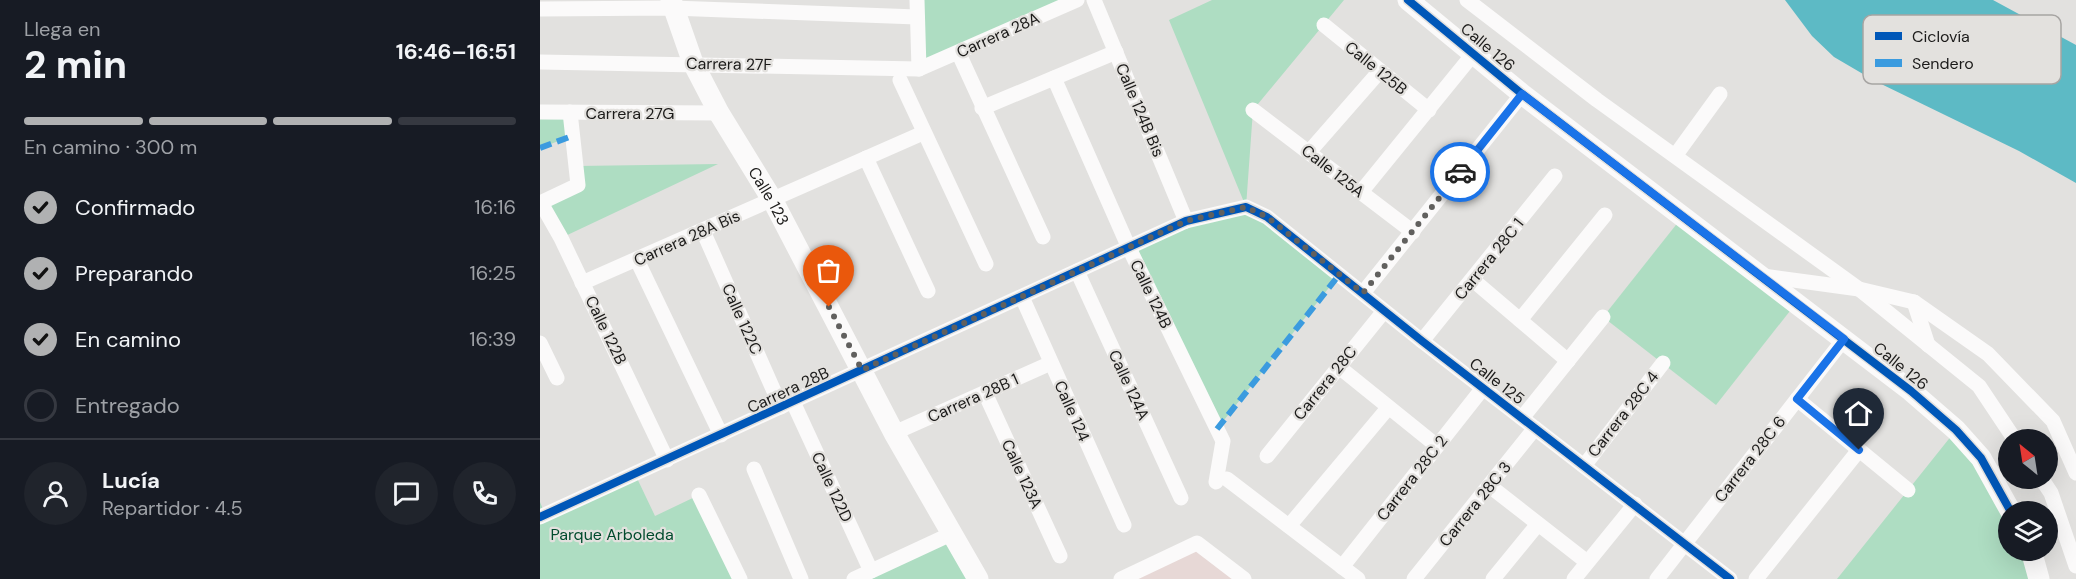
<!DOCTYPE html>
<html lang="es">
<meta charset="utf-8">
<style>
:root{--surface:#171b24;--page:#20242c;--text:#f1f3f6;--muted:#9ea1a6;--line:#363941;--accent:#b0b1b2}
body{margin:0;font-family:"DM Sans",sans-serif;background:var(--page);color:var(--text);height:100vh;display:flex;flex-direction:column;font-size:22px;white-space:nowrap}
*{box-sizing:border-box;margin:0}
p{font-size:20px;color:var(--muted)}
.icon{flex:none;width:33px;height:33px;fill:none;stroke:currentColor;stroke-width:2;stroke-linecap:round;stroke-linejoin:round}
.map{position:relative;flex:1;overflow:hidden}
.details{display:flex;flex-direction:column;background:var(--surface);width:540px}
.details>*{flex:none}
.needle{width:39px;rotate:330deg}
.tools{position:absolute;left:1458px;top:429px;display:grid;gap:12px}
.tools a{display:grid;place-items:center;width:60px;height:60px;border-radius:50%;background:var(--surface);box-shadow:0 6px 24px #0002;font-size:30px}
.pin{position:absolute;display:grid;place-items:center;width:51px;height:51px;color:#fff;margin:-62px -26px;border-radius:50% 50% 50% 0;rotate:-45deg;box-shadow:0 0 6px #0007}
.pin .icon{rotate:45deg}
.courier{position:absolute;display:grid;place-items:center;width:60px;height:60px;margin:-30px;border:4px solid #1a73e8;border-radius:50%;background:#fff;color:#222;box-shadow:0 2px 8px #0007}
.head em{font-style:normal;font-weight:700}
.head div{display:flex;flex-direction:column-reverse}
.head{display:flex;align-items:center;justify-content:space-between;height:102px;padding:0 24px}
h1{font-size:39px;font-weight:700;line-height:45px}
.bar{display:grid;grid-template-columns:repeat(4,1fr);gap:9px 6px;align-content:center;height:72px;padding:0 24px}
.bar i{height:8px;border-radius:4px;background:var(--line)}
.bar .on{background:var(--accent)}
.bar p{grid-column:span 4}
.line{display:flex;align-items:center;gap:15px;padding:0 24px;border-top:2px solid var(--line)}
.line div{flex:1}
.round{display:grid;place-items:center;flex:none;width:63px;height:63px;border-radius:32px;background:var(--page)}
ol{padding:0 24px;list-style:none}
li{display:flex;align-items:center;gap:18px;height:66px}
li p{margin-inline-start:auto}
li .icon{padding:6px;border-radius:50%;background:var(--accent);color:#111;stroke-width:4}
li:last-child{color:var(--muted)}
li i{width:33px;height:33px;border:3px solid var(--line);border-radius:50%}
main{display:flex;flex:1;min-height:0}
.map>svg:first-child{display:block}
</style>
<main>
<section class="details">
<div class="head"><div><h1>2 min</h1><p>Llega en</p></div><em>16:46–16:51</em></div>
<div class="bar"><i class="on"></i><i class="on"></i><i class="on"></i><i></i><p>En camino · 300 m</p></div>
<ol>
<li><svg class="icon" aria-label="check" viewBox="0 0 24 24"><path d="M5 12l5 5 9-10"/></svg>Confirmado<p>16:16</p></li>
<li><svg class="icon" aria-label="check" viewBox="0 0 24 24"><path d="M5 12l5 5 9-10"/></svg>Preparando<p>16:25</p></li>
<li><svg class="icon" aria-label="check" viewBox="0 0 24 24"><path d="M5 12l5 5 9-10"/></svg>En camino<p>16:39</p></li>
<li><i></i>Entregado</li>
</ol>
<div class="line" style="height:108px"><a class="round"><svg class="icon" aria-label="person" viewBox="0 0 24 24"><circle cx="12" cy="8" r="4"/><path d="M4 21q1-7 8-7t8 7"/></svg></a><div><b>Lucía</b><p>Repartidor · 4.5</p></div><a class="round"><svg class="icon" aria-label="chat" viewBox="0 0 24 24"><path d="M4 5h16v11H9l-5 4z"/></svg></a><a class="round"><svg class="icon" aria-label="phone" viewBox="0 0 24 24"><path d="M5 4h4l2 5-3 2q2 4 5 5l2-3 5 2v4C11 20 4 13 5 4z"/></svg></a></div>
</section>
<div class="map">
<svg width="1536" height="579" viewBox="0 0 1536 579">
<rect width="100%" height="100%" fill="#e2e1df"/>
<polygon fill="#e7d8d6" points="657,543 704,579 581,579"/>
<g fill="#aeddc2">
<polygon points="377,0 537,0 379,69"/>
<polygon points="672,0 804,0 713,110 706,207 799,275 677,429 589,248 706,207 629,20"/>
<polygon points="0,112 30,112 32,136 0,148"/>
<polygon points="178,164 21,238 1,203 26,191 37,166"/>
<polygon points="1143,216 1257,302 1176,405 1063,317"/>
<polygon points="1416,430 1468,512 1468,550 1491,551 1499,579 1297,579"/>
<polygon points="95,474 115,516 159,495 200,579 0,579 0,502 5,514"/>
<polygon points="411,534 438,579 314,579"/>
</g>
<polygon fill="#5dbac5" points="1245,0 1453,0 1536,45 1536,183 1479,151 1335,81 1294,57 1272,36"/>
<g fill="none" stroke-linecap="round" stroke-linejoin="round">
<g stroke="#fbfafa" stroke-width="15">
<polyline points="377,0 379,69"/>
<polyline points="554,0 646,221"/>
<polyline points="927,0 1057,100 1319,289 1439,386 1475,440"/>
<polyline points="0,9 132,8 377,17"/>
<polyline points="784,25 889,110"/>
<polyline points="419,54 503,237"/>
<polyline points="0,62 379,69 537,0"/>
<polyline points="514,78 589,248 683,441 676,482"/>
<polyline points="360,80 446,264"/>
<polyline points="442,108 576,52"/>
<polyline points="713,110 873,232"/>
<polyline points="0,112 179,113"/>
<polyline points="769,152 839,72"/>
<polyline points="1135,156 1180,94"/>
<polyline points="326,158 388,291"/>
<polyline points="821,192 934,53"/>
<polyline points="0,203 38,185 30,112"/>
<polyline points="1,203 21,238 127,460"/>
<polyline points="163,231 241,407"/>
<polyline points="97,260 181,435"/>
<polyline points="537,271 641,498"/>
<polyline points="1223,276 1319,289 1374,302 1448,354 1513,421 1536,473"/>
<polyline points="933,280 1028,361"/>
<polyline points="42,283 383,133"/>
<polyline points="823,293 982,94"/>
<polyline points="482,297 584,525"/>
<polyline points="1374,302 1388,345"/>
<polyline points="980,320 1065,215"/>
<polyline points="882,341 1015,176"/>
<polyline points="0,343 17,378"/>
<polyline points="799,367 897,446"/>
<polyline points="445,393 520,556"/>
<polyline points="1257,399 1368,490"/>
<polyline points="253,402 331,571"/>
<polyline points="982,418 1063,317"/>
<polyline points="354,433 511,363"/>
<polyline points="727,456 844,311"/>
<polyline points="1044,466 1123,363"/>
<polyline points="214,469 261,579"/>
<polyline points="1501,478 1511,493 1536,566"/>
<polyline points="687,479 818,579"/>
<polyline points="951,487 1047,562"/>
<polyline points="159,495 200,579"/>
<polyline points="0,517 646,221 706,207 727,217 882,341 1190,579"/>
<polyline points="749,526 848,408"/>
<polyline points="802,567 943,388"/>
<polyline points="314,579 411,534"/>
<polyline points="581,579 657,543 704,579"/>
<polyline points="874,579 995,428"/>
<polyline points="953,579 998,524"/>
<polyline points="1034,579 1095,504"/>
<polyline points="1117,579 1304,339"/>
<polyline points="1216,579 1319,450"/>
</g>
<g stroke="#fbfafa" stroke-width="21">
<path id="s1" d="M131,0L153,63L179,113L233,201L354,433L438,579"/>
<polyline points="868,0 982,94 1371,391 1416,430 1441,458 1471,512"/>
<polyline points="1491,550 1499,579"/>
</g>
<g stroke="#3b9bdf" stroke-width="6" stroke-dasharray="12 6" stroke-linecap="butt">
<polyline points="0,148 32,136"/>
<polyline points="677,429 799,275"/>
</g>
<defs>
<g id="cycleway">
<polyline points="868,0 982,94 1371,391 1416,430 1441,458 1471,512"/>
<polyline points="0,517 646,221 706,207 727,217 882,341 1190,579"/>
</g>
</defs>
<use href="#cycleway" stroke="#e3e1de" stroke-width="11"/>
<use href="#cycleway" stroke="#0057b8" stroke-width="8"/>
</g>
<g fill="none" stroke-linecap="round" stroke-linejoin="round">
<polyline stroke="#61605e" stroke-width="6" stroke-dasharray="0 10.8" points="289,307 322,370 646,221 706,207 727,217 823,293 920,172"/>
<polyline stroke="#1a73e8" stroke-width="8" points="920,172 982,94 1304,339 1257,399 1319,450"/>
</g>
<g text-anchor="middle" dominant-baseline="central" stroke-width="4.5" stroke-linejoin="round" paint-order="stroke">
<g font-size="16" fill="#1b1a19" stroke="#e3e1de">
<text transform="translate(458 35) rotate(-24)">Carrera 28A</text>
<text transform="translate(948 47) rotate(40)">Calle 126</text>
<text transform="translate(189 64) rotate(1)">Carrera 27F</text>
<text transform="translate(836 68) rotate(39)">Calle 125B</text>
<text transform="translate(600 110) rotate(67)">Calle 124B Bis</text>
<text x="90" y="113">Carrera 27G</text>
<text transform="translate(793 171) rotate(38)">Calle 125A</text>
<text stroke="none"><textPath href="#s1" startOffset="220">Calle 123</textPath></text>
<text transform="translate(147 238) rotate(-24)">Carrera 28A Bis</text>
<text transform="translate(949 259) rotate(-51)">Carrera 28C 1</text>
<text transform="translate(611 294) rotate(64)">Calle 124B</text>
<text transform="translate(202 319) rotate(66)">Calle 122C</text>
<text transform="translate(66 330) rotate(64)">Calle 122B</text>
<text transform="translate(1361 366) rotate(39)">Calle 126</text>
<text transform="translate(957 381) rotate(38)">Calle 125</text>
<text transform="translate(785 383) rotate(-51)">Carrera 28C</text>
<text transform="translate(589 385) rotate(65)">Calle 124A</text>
<text transform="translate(248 390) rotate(-25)">Carrera 28B</text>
<text transform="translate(433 398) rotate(-24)">Carrera 28B 1</text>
<text transform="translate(532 411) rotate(66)">Calle 124</text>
<text transform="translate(1083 414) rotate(-52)">Carrera 28C 4</text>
<text transform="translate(1210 459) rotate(-52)">Carrera 28C 6</text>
<text transform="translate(482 474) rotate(65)">Calle 123A</text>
<text transform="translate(872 478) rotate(-52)">Carrera 28C 2</text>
<text transform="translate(292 487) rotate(65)">Calle 122D</text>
<text transform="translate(935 504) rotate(-51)">Carrera 28C 3</text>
</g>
<g font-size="16" fill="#014b2d" stroke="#e3e1de">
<text x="72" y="534">Parque Arboleda</text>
</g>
</g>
<rect x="1323" y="15" width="198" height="69" rx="9" fill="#e3e1de" stroke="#a7a5a3" stroke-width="1.5"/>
<rect x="1335" y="32" width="27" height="8" fill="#0057b8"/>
<rect x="1335" y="59" width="27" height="8" fill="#3b9bdf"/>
<g font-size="16" fill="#1b1a19">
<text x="1372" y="42">Ciclovía</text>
<text x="1372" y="69">Sendero</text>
</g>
</svg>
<div class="tools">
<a><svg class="needle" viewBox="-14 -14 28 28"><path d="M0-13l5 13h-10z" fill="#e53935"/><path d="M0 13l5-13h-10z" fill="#9ea1a6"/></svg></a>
<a><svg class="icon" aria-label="layers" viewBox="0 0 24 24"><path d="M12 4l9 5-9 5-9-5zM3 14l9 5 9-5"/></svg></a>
</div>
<div class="pin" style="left:289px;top:307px;background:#ea580c"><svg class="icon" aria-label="bag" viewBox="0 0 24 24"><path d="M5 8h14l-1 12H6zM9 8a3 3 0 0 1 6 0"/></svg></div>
<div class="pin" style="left:1319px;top:450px;background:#1f2937"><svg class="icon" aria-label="home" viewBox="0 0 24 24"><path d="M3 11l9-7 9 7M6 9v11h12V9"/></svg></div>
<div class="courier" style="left:920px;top:172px"><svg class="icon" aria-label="car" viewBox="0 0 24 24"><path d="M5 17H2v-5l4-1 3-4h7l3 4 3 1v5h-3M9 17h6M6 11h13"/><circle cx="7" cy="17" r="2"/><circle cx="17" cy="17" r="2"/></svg></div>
</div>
</main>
